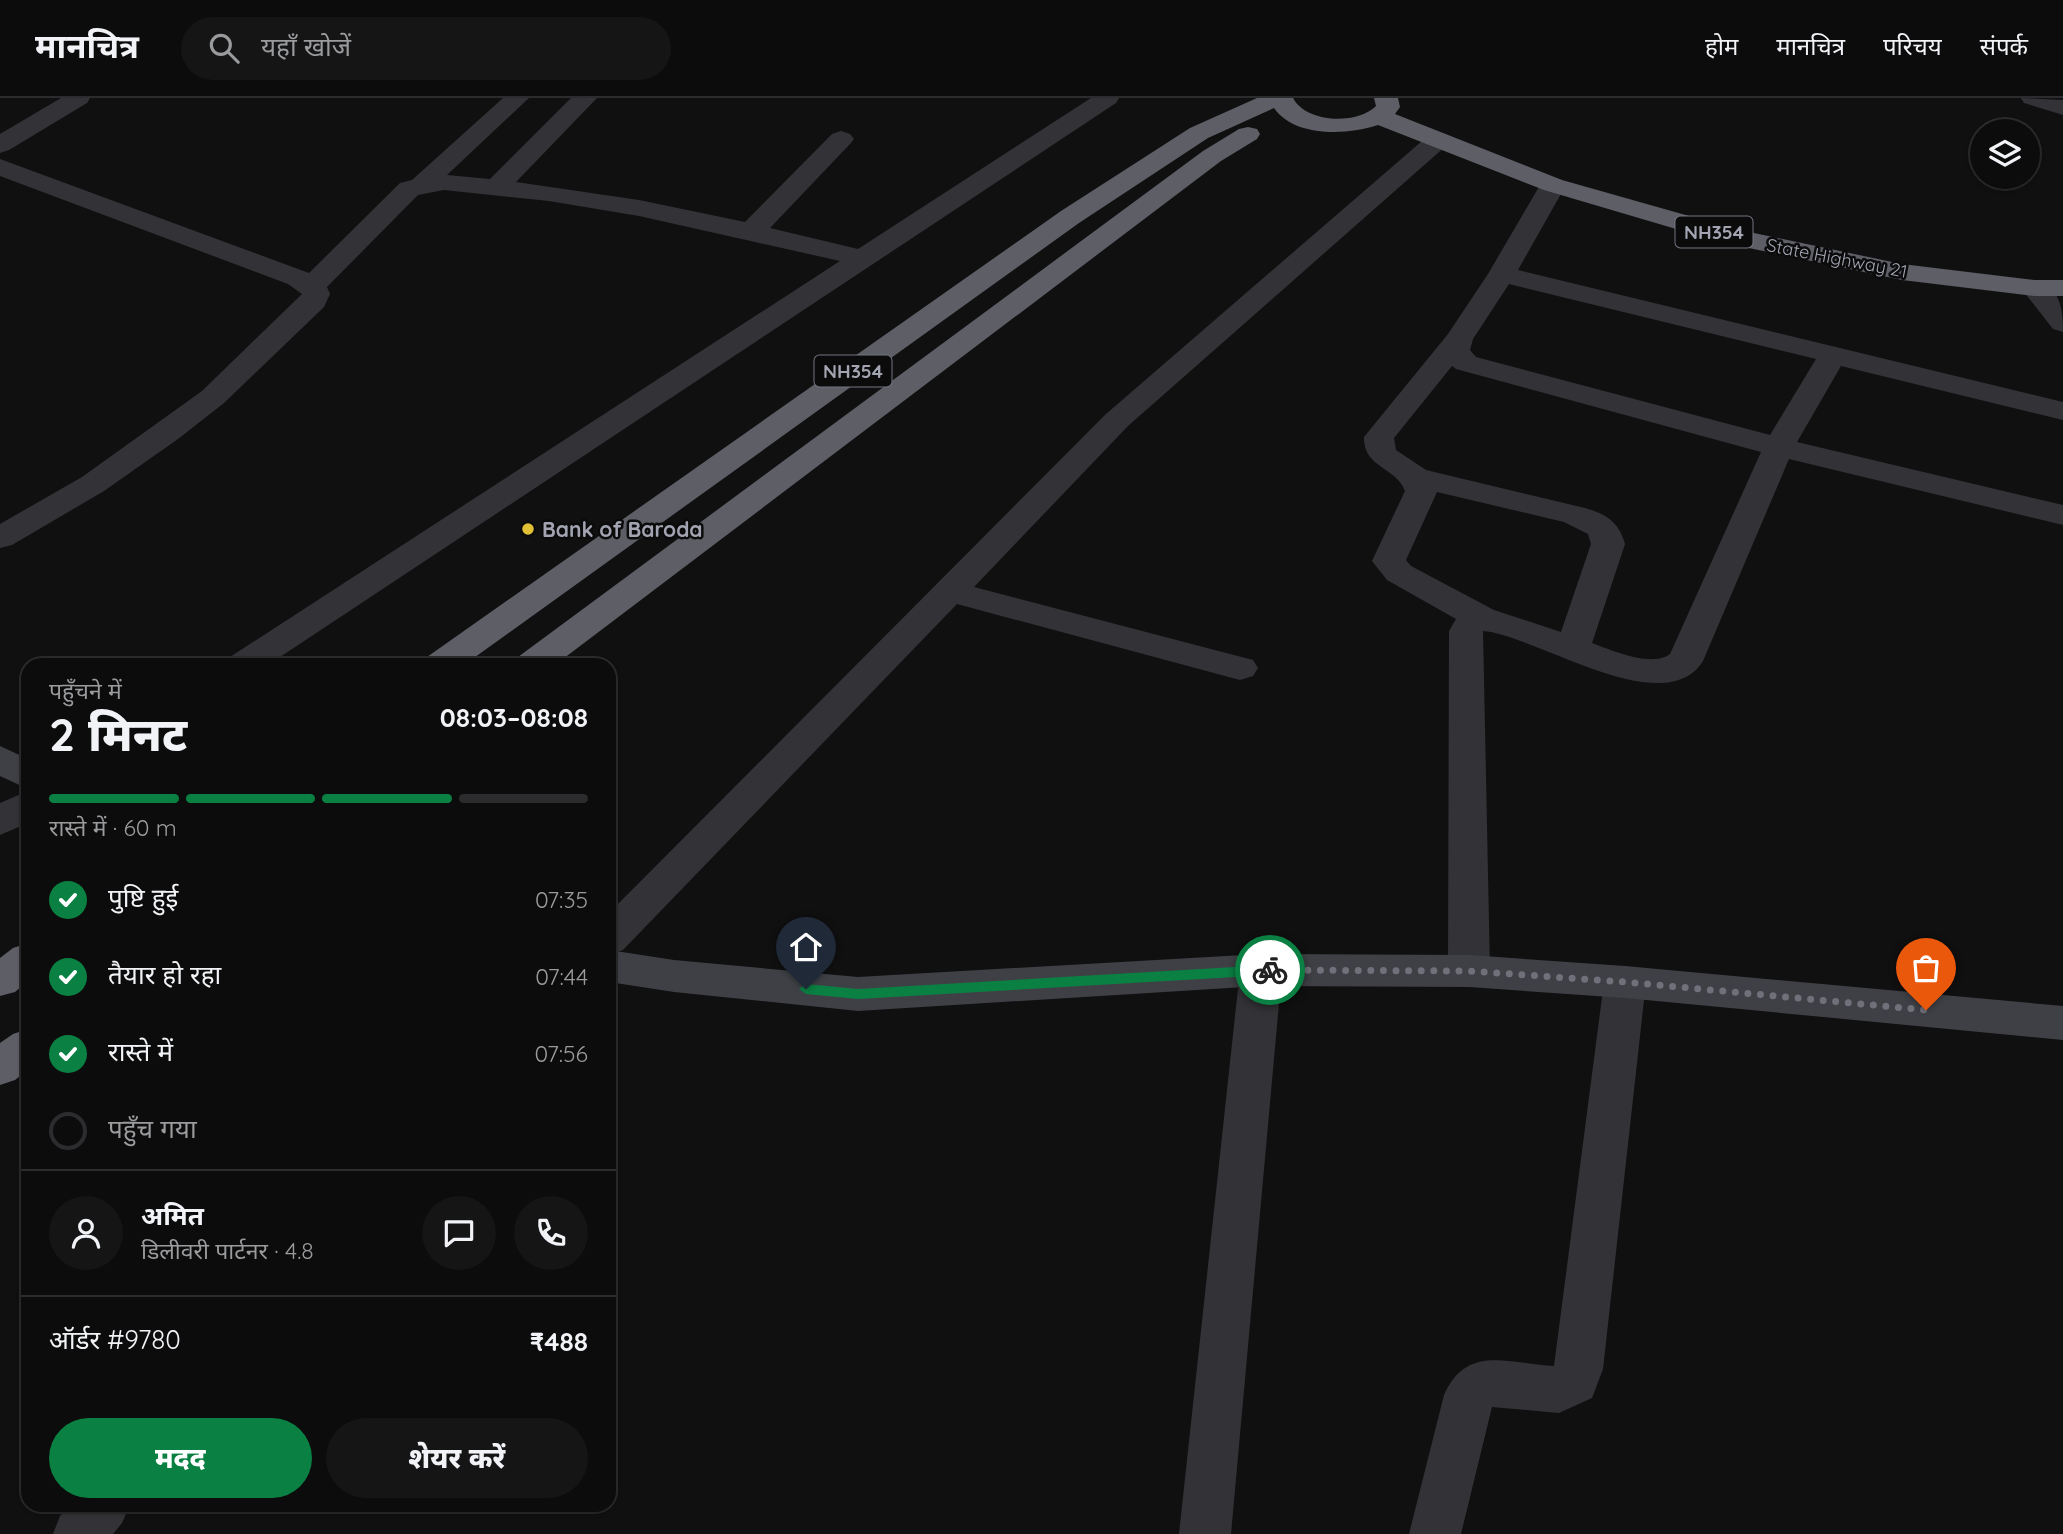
<!DOCTYPE html>
<html lang="hi">
<meta charset="utf-8">
<style>
:root{--surface:#0c0c0d;--page:#151516;--text:#f1f3f6;--muted:#9a9b9d;--line:#2c2c2e;--accent:#0b8043}
body{margin:0;font-family:Quicksand,"Noto Sans Devanagari",sans-serif;background:var(--page);color:var(--text);height:100vh;display:flex;flex-direction:column;font-size:26px;white-space:nowrap}
*{box-sizing:border-box;margin:0}
p{font-size:23px;color:var(--muted)}
.icon{flex:none;width:38px;height:38px;fill:none;stroke:currentColor;stroke-width:2;stroke-linecap:round;stroke-linejoin:round}
.map{position:relative;flex:1;overflow:hidden}
.sheet{position:absolute;left:21px;top:560px;width:595px;height:854px;display:flex;flex-direction:column;background:var(--surface);border-radius:21px;box-shadow:0 2px 5px #0004,0 0 0 2px var(--line)}
.sheet>*{flex:none}
.fabs{position:absolute;left:1970px;top:21px;display:grid;gap:14px}
.fabs a{display:grid;place-items:center;width:70px;height:70px;border-radius:50%;background:var(--surface);box-shadow:0 2px 5px #0004,0 0 0 2px var(--line);font-size:35px}
.pin{position:absolute;display:grid;place-items:center;width:60px;height:60px;color:#fff;margin:-72px -30px;border-radius:50% 50% 50% 0;rotate:-45deg;box-shadow:0 0 7px #0007}
.pin .icon{rotate:45deg}
.courier{position:absolute;display:grid;place-items:center;width:70px;height:70px;margin:-35px;border:5px solid #0b8043;border-radius:50%;background:#fff;color:#222;box-shadow:0 2px 9px #0007}
.head em{font-style:normal;font-weight:800}
.head div{display:flex;flex-direction:column-reverse}
.head{display:flex;align-items:center;justify-content:space-between;height:119px;padding:0 28px}
h1{font-size:46px;font-weight:800;line-height:52px}
.bar{display:grid;grid-template-columns:repeat(4,1fr);gap:10px 7px;align-content:center;height:84px;padding:0 28px}
.bar i{height:9px;border-radius:5px;background:var(--line)}
.bar .on{background:var(--accent)}
.bar p{grid-column:span 4}
.line{display:flex;align-items:center;gap:18px;padding:0 28px;border-top:2px solid var(--line)}
.line div{flex:1}
.round{display:grid;place-items:center;flex:none;width:74px;height:74px;border-radius:37px;background:var(--page)}
ol{padding:0 28px;list-style:none}
li{display:flex;align-items:center;gap:21px;height:77px}
li p{margin-inline-start:auto}
li .icon{padding:7px;border-radius:50%;background:var(--accent);color:#fff;stroke-width:4}
li:last-child{color:var(--muted)}
li i{width:38px;height:38px;border:4px solid var(--line);border-radius:50%}
.button{display:flex;gap:14px;margin-top:auto;padding:14px 28px}
.button a{flex:1;height:80px;border-radius:42px;background:var(--accent);color:#fff;font-size:28px;font-weight:800;line-height:80px;text-align:center}
.button a+a{background:var(--page);color:var(--text)}
header{display:flex;align-items:center;gap:42px;box-sizing:border-box;height:98px;padding:0 35px;background:var(--surface);border-bottom:2px solid var(--line)}
header strong{font-size:33px}
nav{display:flex;gap:38px;margin-inline-start:auto;font-size:24px}
.search{width:490px;height:63px;background:var(--page);display:flex;align-items:center;gap:18px;box-sizing:border-box;padding:0 24px;border-radius:38px;color:var(--muted);font-size:26px}
.map>svg:first-child{display:block}
</style>
<header>
<strong>मानचित्र</strong>
<div class="search"><svg class="icon" aria-label="search" viewBox="0 0 24 24"><circle cx="10" cy="10" r="6"/><path d="M15 15l6 6"/></svg>यहाँ खोजें</div>
<nav><a>होम</a><a>मानचित्र</a><a>परिचय</a><a>संपर्क</a></nav>
</header>
<div class="map">
<svg width="2063" height="1436" viewBox="0 0 2063 1436">
<rect width="100%" height="100%" fill="#101011"/>
<g fill="none" stroke-linecap="round" stroke-linejoin="round">
<g fill="#333337" fill-rule="evenodd">
<polygon points="61,0 90,0 87,5 9,52 0,55 0,36"/>
<polygon points="503,0 529,0 447,77 490,81 571,0 597,0 516,84 639,102 745,124 832,36 841,33 850,36 854,41 850,46 770,130 858,151 1091,0 1119,0 1116,5 268,567 225,567 230,559 840,163 639,118 549,103 444,92 418,97 327,189 330,196 324,209 224,305 178,341 104,393 12,447 0,450 0,426 82,379 202,293 302,196 288,186 0,78 0,61 309,175 400,85 412,82"/>
<polygon points="2021,0 2063,2 2063,17 2024,5"/>
<polygon points="1438,34 1447,37 1451,42 1447,47 1128,328 974,489 1253,562 1258,570 1253,578 1240,582 957,506 623,852 609,857 609,815 1106,316 1429,37"/>
<path d="M1553,79L1562,82L1566,87L1518,172L2063,304V322L1841,268L1797,344L2063,407V427L1789,361L1703,563C1664,625 1536,537 1483,533L1490,873L1484,884L1469,889L1454,884L1448,873L1449,533L1456,521L1387,482L1372,463L1405,393C1396,369 1363,370 1364,339L1448,236L1488,176L1540,87L1544,82ZM1509,186L1816,261L1770,337L1476,259L1470,252L1473,241ZM1452,268L1456,271L1761,354L1670,556C1652,570 1611,552 1592,545L1625,446C1619,424 1606,416 1585,410L1426,372L1396,352L1394,340ZM1437,394L1564,424L1588,436L1591,446L1561,534L1494,512L1411,468L1406,462Z"/>
<path d="M2035,182C2060,188 2063,211 2063,234L2053,231L2021,190L2025,184Z"/>
<polygon points="28,693 28,725 0,737 0,705"/>
<polygon points="1261,856 1276,861 1282,872 1231,1436 1179,1436 1240,872 1246,861"/>
<path d="M1625,868L1640,872L1646,884L1603,1271L1592,1300L1559,1315L1492,1309L1461,1436H1409L1444,1297C1467,1245 1509,1266 1554,1268L1604,884L1610,872Z"/>
<polygon points="70,1407 130,1407 122,1425 113,1436 53,1436 60,1418"/>
</g>
<g fill="#3f4045" fill-rule="evenodd">
<polygon points="0,648 28,661 28,691 0,678"/>
<polygon points="609,852 674,862 858,879 1261,856 1469,857 1625,868 2063,908 2063,942 1625,900 1469,889 1261,888 858,913 674,894 609,884"/>
</g>
<g fill="#5d5e66" fill-rule="evenodd">
<path d="M1257,0H1293C1306,25 1357,27 1376,8L1374,0H1398L1400,9L1395,16L1562,82L1735,131L1902,166L2035,182H2063V198H2035L1902,182L1720,144L1544,92L1378,27C1348,37 1295,40 1274,10L1208,40L1079,125L464,567H422L427,559L1061,113L1190,30Z"/>
<polygon points="1248,29 1257,31 1260,36 1257,41 1221,63 555,567 513,567 518,559 1203,53 1239,31"/>
<polygon points="28,845 28,883 15,894 0,898 0,860 13,850"/>
<polygon points="28,931 28,972 15,982 0,987 0,945 13,936"/>
</g>
</g>
<polygon fill="#0b8043" points="1270,867 1276,872 1270,877 858,901 806,896 799,891 806,886 858,891"/>
<g fill="none" stroke-linecap="round" stroke-linejoin="round">
<polyline stroke="#6f7079" stroke-width="7" stroke-dasharray="0 12.6" points="1270,872 1469,873 1625,884 1926,912"/>
</g>
<circle fill="#e2c036" stroke="#0b0b0c" stroke-width="2.5" cx="528" cy="431" r="7"/>
<g text-anchor="middle" dominant-baseline="central" stroke-width="5" stroke-linejoin="round" paint-order="stroke">
<g font-size="18" fill="#a2a4b1" stroke="#0b0b0c">
<text transform="translate(1837 160) rotate(11)">State Highway 21</text>
</g>
<g fill="#0b0b0c" stroke="#757680" stroke-width="2">
<rect x="1675.5" y="118.5" width="77" height="31" rx="5"/>
<rect x="814.5" y="257.5" width="77" height="31" rx="5"/>
</g>
<g font-size="19" font-weight="bold" fill="#a2a4b1">
<text x="1714" y="134">NH354</text>
<text x="853" y="273">NH354</text>
</g>
<g font-size="21" font-weight="bold" fill="#a2a4b1" stroke="#0b0b0c" text-anchor="start">
<text x="542" y="431">Bank of Baroda</text>
</g>
</g>
</svg>
<div class="fabs">
<a><svg class="icon" aria-label="layers" viewBox="0 0 24 24"><path d="M12 4l9 5-9 5-9-5zM3 14l9 5 9-5"/></svg></a>
</div>
<div class="pin" style="left:1926px;top:912px;background:#ea580c"><svg class="icon" aria-label="bag" viewBox="0 0 24 24"><path d="M5 8h14l-1 12H6zM9 8a3 3 0 0 1 6 0"/></svg></div>
<div class="pin" style="left:806px;top:891px;background:#1f2937"><svg class="icon" aria-label="home" viewBox="0 0 24 24"><path d="M3 11l9-7 9 7M6 9v11h12V9"/></svg></div>
<div class="courier" style="left:1270px;top:872px"><svg class="icon" aria-label="bike" viewBox="0 0 24 24"><circle cx="6" cy="16" r="4"/><circle cx="18" cy="16" r="4"/><path d="M6 16l4-8h5l3 8M10 8l3 8H6M13 5h3"/></svg></div>
<section class="sheet">
<div class="head"><div><h1>2 मिनट</h1><p>पहुँचने में</p></div><em>08:03–08:08</em></div>
<div class="bar"><i class="on"></i><i class="on"></i><i class="on"></i><i></i><p>रास्ते में · 60 m</p></div>
<ol>
<li><svg class="icon" aria-label="check" viewBox="0 0 24 24"><path d="M5 12l5 5 9-10"/></svg>पुष्टि हुई<p>07:35</p></li>
<li><svg class="icon" aria-label="check" viewBox="0 0 24 24"><path d="M5 12l5 5 9-10"/></svg>तैयार हो रहा<p>07:44</p></li>
<li><svg class="icon" aria-label="check" viewBox="0 0 24 24"><path d="M5 12l5 5 9-10"/></svg>रास्ते में<p>07:56</p></li>
<li><i></i>पहुँच गया</li>
</ol>
<div class="line" style="height:126px"><a class="round"><svg class="icon" aria-label="person" viewBox="0 0 24 24"><circle cx="12" cy="8" r="4"/><path d="M4 21q1-7 8-7t8 7"/></svg></a><div><b>अमित</b><p>डिलीवरी पार्टनर · 4.8</p></div><a class="round"><svg class="icon" aria-label="chat" viewBox="0 0 24 24"><path d="M4 5h16v11H9l-5 4z"/></svg></a><a class="round"><svg class="icon" aria-label="phone" viewBox="0 0 24 24"><path d="M5 4h4l2 5-3 2q2 4 5 5l2-3 5 2v4C11 20 4 13 5 4z"/></svg></a></div>
<div class="line" style="height:91px"><div>ऑर्डर #9780</div><b>₹488</b></div>
<div class="button"><a>मदद</a><a>शेयर करें</a></div>
</section>
</div>
